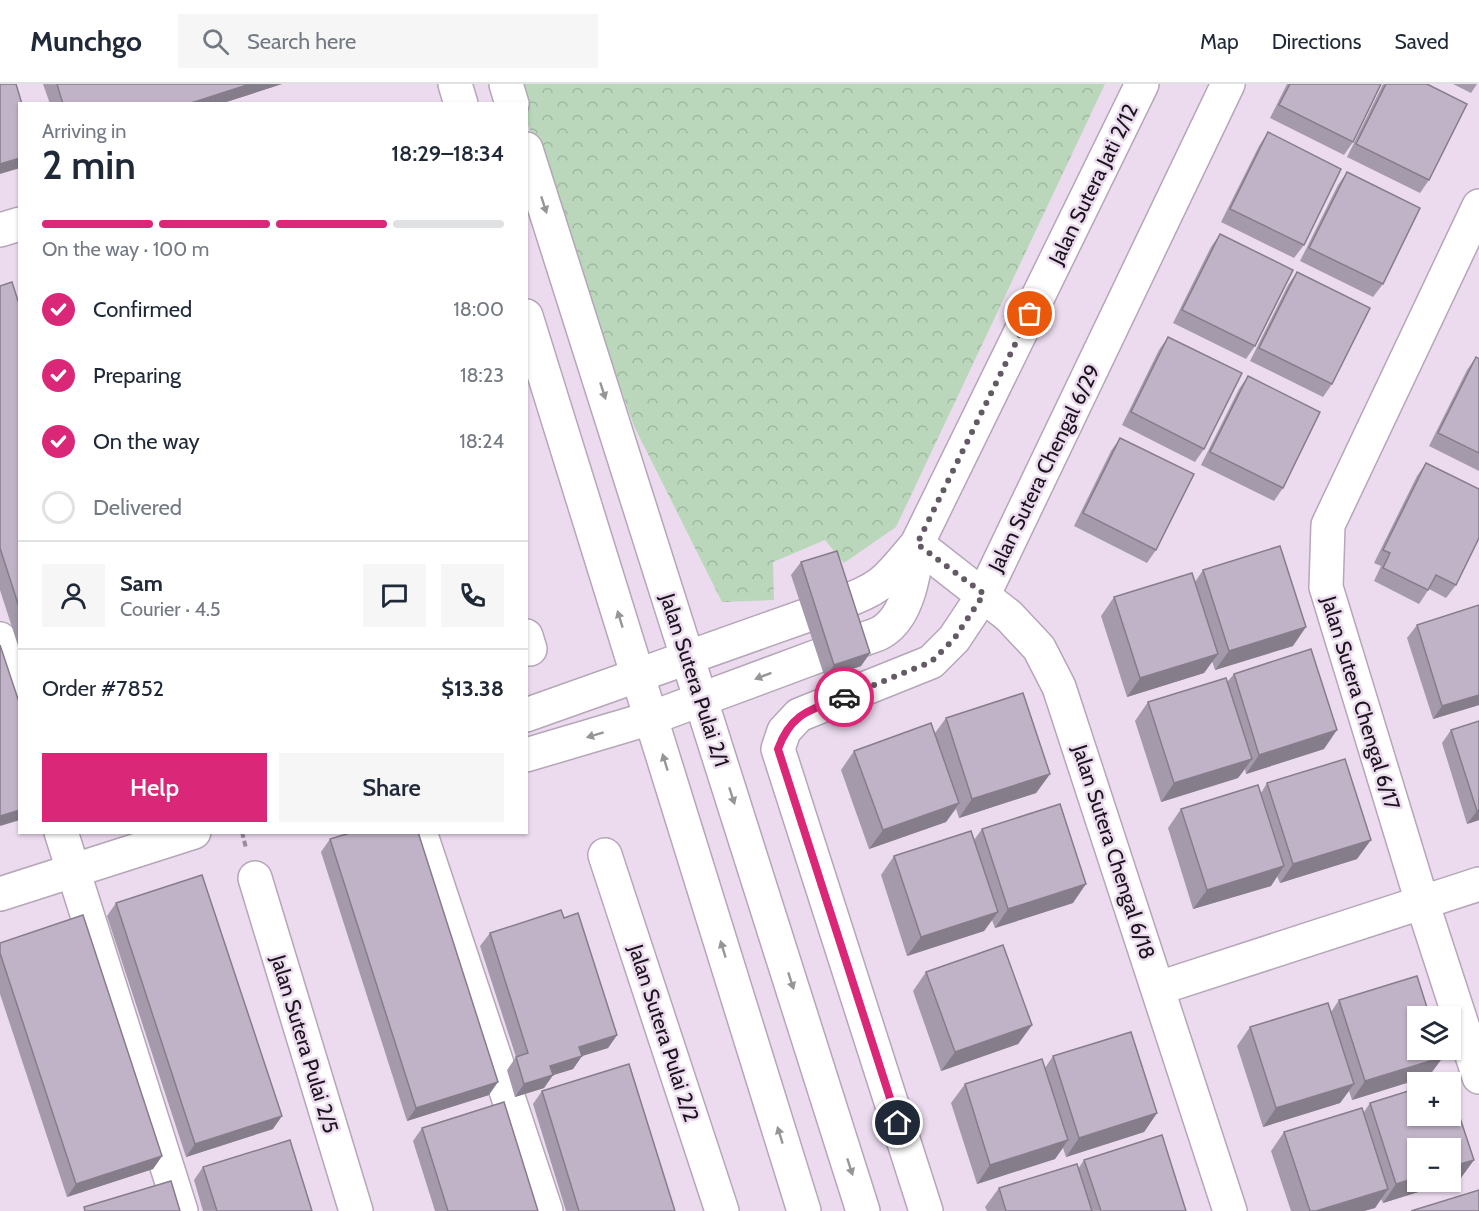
<!DOCTYPE html>
<meta charset="utf-8">
<style>
:root{--surface:#fff;--page:#f6f6f7;--text:#1f2937;--muted:#747a83;--line:#e0e1e3;--accent:#db2777}
body{margin:0;font-family:Cabin,sans-serif;background:var(--page);color:var(--text);height:100vh;display:flex;flex-direction:column;font-size:22px;white-space:nowrap}
*{box-sizing:border-box;margin:0}
p{font-size:20px;color:var(--muted)}
.icon{flex:none;width:33px;height:33px;fill:none;stroke:currentColor;stroke-width:2;stroke-linecap:round;stroke-linejoin:round}
.map{position:relative;flex:1;overflow:hidden}
.side{position:absolute;left:18px;top:18px;width:510px;height:732px;display:flex;flex-direction:column;background:var(--surface);border-radius:0px;box-shadow:0 2px 4px #0004}
.side>*{flex:none}
.tools{position:absolute;left:1407px;top:922px;display:grid;gap:12px}
.tools a{display:grid;place-items:center;width:54px;height:54px;border-radius:0px;background:var(--surface);box-shadow:0 2px 4px #0004;font-size:30px}
.pin{position:absolute;display:grid;place-items:center;width:51px;height:51px;color:#fff;margin:-26px;border:3px solid #fff;border-radius:50%;box-shadow:0 2px 6px #0007}
.courier{position:absolute;display:grid;place-items:center;width:60px;height:60px;margin:-30px;border:4px solid #db2777;border-radius:50%;background:#fff;color:#222;box-shadow:0 2px 8px #0007}
.summary em{font-style:normal;font-weight:600}
.summary div{display:flex;flex-direction:column-reverse}
.summary{display:flex;align-items:center;justify-content:space-between;height:102px;padding:0 24px}
h1{font-size:39px;font-weight:600;line-height:45px}
.bar{display:grid;grid-template-columns:repeat(4,1fr);gap:9px 6px;align-content:center;height:72px;padding:0 24px}
.bar i{height:8px;border-radius:4px;background:var(--line)}
.bar .on{background:var(--accent)}
.bar p{grid-column:span 4}
.line{display:flex;align-items:center;gap:15px;padding:0 24px;border-top:2px solid var(--line)}
.line div{flex:1}
.round{display:grid;place-items:center;flex:none;width:63px;height:63px;border-radius:0px;background:var(--page)}
ol{padding:0 24px;list-style:none}
li{display:flex;align-items:center;gap:18px;height:66px}
li p{margin-inline-start:auto}
li .icon{padding:6px;border-radius:50%;background:var(--accent);color:#fff;stroke-width:4}
li:last-child{color:var(--muted)}
li i{width:33px;height:33px;border:3px solid var(--line);border-radius:50%}
.action{display:flex;gap:12px;margin-top:auto;padding:12px 24px}
.action a{flex:1;height:69px;border-radius:0px;background:var(--accent);color:#fff;font-size:24px;font-weight:600;line-height:69px;text-align:center}
.action a+a{background:var(--page);color:var(--text)}
header{display:flex;align-items:center;gap:36px;box-sizing:border-box;height:84px;padding:0 30px;background:var(--surface);border-bottom:2px solid var(--line)}
header strong{font-size:28px}
nav{display:flex;gap:33px;margin-inline-start:auto;font-size:21px}
.search{width:420px;height:54px;background:var(--page);display:flex;align-items:center;gap:15px;box-sizing:border-box;padding:0 21px;border-radius:0px;color:var(--muted);font-size:22px}
.map>svg:first-child{display:block}
</style>
<header>
<strong>Munchgo</strong>
<div class="search"><svg class="icon" aria-label="search" viewBox="0 0 24 24"><circle cx="10" cy="10" r="6"/><path d="M15 15l6 6"/></svg>Search here</div>
<nav><a>Map</a><a>Directions</a><a>Saved</a></nav>
</header>
<div class="map">
<svg width="1479" height="1127" viewBox="0 0 1479 1127">
<defs>
<pattern id="park-crowns" width="20" height="18" patternUnits="userSpaceOnUse" patternTransform="scale(1.5)"><rect width="20" height="18" fill="#bad7bb"/><path d="M2 6a3 3 0 1 1 6 0M12 15a3 3 0 1 1 6 0" fill="none" stroke="#9fb8a0"/></pattern>
</defs>
<rect width="100%" height="100%" fill="#ecdbef"/>
<polygon fill="url(#park-crowns)" points="513,0 1105,0 896,443 844,479 825,456 773,478 774,516 722,518 634,342 527,38 526,20"/>
<g fill="none" stroke-linecap="round" stroke-linejoin="round">
<defs>
<g id="minor">
<polyline points="1479,122 1328,441 1326,503 1422,818 1479,993"/>
<polyline points="0,146 20,140"/>
<polyline points="917,460 1009,532 1039,564 1059,603 1230,1127"/>
<path d="M840,519C884,504 888,494 917,460L1142,0"/>
<polyline points="526,552 530,565"/>
<polyline points="0,555 20,617"/>
<path d="M853,559C862,555 872,553 880,549C908,534 915,487 917,460"/>
<polyline points="526,631 805,532"/>
<polyline points="526,671 651,634 818,572"/>
<polyline points="61,748 181,1127"/>
<polyline points="420,748 546,1127"/>
<polyline points="605,771 722,1127"/>
<polyline points="255,794 356,1127"/>
<polyline points="0,810 194,748"/>
<polyline points="1159,904 1479,800"/>
<polyline points="926,1127 778,665 784,647 799,631 931,578 954,555 984,510 1228,0"/>
</g>
<g id="major">
<polyline points="455,0 461,20"/>
<polyline points="506,0 512,20"/>
<polyline points="526,65 863,1127"/>
<polyline points="526,232 804,1127"/>
</g>
</defs>
<use href="#minor" stroke="#b5a6b8" stroke-width="36"/>
<use href="#major" stroke="#b5a6b8" stroke-width="36"/>
<polyline stroke="#998d9c" stroke-width="4" stroke-dasharray="6 3" stroke-linecap="butt" points="242,748 246,764"/>
<use href="#minor" stroke="#fff" stroke-width="33"/>
<use href="#major" stroke="#fff" stroke-width="33"/>
</g>
<g fill="#a59aab">
<polygon points="43,0 282,0 220,20 50,20"/>
<polygon points="1287,0 1381,0 1353,58 1344,71 1270,34"/>
<polygon points="1383,0 1427,0 1429,96 1420,109 1347,73"/>
<polygon points="1453,0 1477,0 1471,9"/>
<polygon points="1268,48 1304,161 1294,174 1221,138 1259,62"/>
<polygon points="1347,88 1383,200 1373,213 1300,177 1338,101"/>
<polygon points="1220,150 1255,262 1246,275 1173,239 1211,163"/>
<polygon points="1297,188 1332,300 1323,313 1250,277 1288,201"/>
<polygon points="0,202 20,223 20,568 0,506"/>
<polygon points="1168,253 1204,365 1195,378 1122,341 1159,266"/>
<polygon points="1476,273 1479,275 1479,387 1429,362 1467,286"/>
<polygon points="1248,292 1283,404 1274,417 1201,381 1239,305"/>
<polygon points="1120,354 1156,466 1147,479 1074,442 1111,367"/>
<polygon points="1426,379 1456,501 1446,514 1429,505 1419,520 1374,497 1381,482 1374,479 1417,392"/>
<polygon points="801,478 870,569 861,582 825,594 791,491"/>
<polygon points="1203,486 1293,562 1215,586 1212,577 1204,589 1127,613 1101,532 1114,513 1195,498"/>
<polygon points="1417,541 1479,621 1433,635 1407,554"/>
<polygon points="1234,590 1324,665 1246,690 1245,685 1238,694 1161,718 1135,637 1148,618 1227,598"/>
<polygon points="946,634 1050,690 1036,709 959,734 956,725 946,738 869,765 841,686 854,667 935,649"/>
<polygon points="1479,637 1479,736 1467,740 1442,659 1451,646"/>
<polygon points="1267,699 1357,775 1280,799 1277,792 1271,802 1193,825 1168,744 1181,725 1261,709"/>
<polygon points="982,745 1073,819 995,844 992,836 984,847 907,872 881,791 894,772 974,756"/>
<polygon points="330,755 489,1011 407,1037 321,768"/>
<polygon points="116,819 273,1045 186,1073 107,832"/>
<polygon points="564,834 617,951 608,964 582,972 573,985 553,991 544,1004 515,1013 507,986 516,973 480,862 490,849"/>
<polygon points="0,859 162,1072 153,1085 67,1113 0,910"/>
<polygon points="926,888 1032,941 1018,960 941,987 913,907"/>
<polygon points="1339,916 1443,973 1429,992 1352,1016 1349,1007 1340,1019 1263,1043 1237,962 1250,943 1331,928"/>
<polygon points="1053,972 1157,1029 1144,1048 1066,1073 1063,1064 1055,1075 977,1100 951,1019 965,1000 1045,984"/>
<polygon points="542,1007 675,1127 566,1127 533,1020"/>
<polygon points="1370,1019 1474,1076 1460,1095 1383,1119 1381,1115 1375,1124 1364,1127 1291,1127 1271,1067 1284,1048 1364,1028"/>
<polygon points="422,1044 538,1127 435,1127 413,1057"/>
<polygon points="1084,1076 1186,1127 987,1127 985,1123 999,1104 1078,1085"/>
<polygon points="203,1083 312,1127 203,1127 194,1096"/>
</g>
<g fill="#867d8b">
<polygon points="250,0 282,0 220,20 188,20"/>
<polygon points="20,74 20,84 0,90 0,80"/>
<polygon points="1306,543 1293,562 1215,586 1229,567"/>
<polygon points="870,569 861,582 825,594 834,581"/>
<polygon points="1218,570 1204,589 1127,613 1140,594"/>
<polygon points="1479,611 1479,621 1433,635 1442,622"/>
<polygon points="1337,646 1324,665 1246,690 1259,671"/>
<polygon points="1252,675 1238,694 1161,718 1174,699"/>
<polygon points="1050,690 1036,709 959,734 972,715"/>
<polygon points="959,719 946,738 869,765 883,746"/>
<polygon points="20,726 20,736 0,742 0,732"/>
<polygon points="1479,726 1479,736 1467,740 1477,727"/>
<polygon points="1371,756 1357,775 1280,799 1293,780"/>
<polygon points="1284,782 1271,802 1193,825 1207,806"/>
<polygon points="1086,800 1073,819 995,844 1008,825"/>
<polygon points="998,828 984,847 907,872 921,853"/>
<polygon points="1032,941 1018,960 941,987 955,968"/>
<polygon points="617,951 608,964 569,976 579,963"/>
<polygon points="582,972 573,985 541,995 550,982"/>
<polygon points="1443,973 1429,992 1352,1016 1365,997"/>
<polygon points="553,991 544,1004 515,1013 524,1000"/>
<polygon points="498,998 489,1011 407,1037 416,1024"/>
<polygon points="1354,1000 1340,1019 1263,1043 1276,1024"/>
<polygon points="1157,1029 1144,1048 1066,1073 1079,1054"/>
<polygon points="282,1032 273,1045 186,1073 195,1060"/>
<polygon points="1068,1056 1055,1075 977,1100 990,1081"/>
<polygon points="162,1072 153,1085 67,1113 76,1100"/>
<polygon points="1474,1076 1460,1095 1383,1119 1396,1100 1418,1093 1418,1098 1450,1098 1450,1083"/>
<polygon points="1388,1105 1375,1124 1364,1127 1316,1127"/>
</g>
<g fill="#c0b3c7" stroke="#867d8b" stroke-width="1.5">
<polygon points="0,0 16,0 22,20 20,20 20,74 0,80"/>
<polygon points="57,0 250,0 188,20 63,20"/>
<polygon points="1290,0 1381,0 1353,58 1279,21"/>
<polygon points="1386,0 1427,0 1467,20 1429,96 1356,60"/>
<polygon points="1268,48 1341,85 1304,161 1230,125"/>
<polygon points="1347,88 1420,124 1383,200 1309,164"/>
<polygon points="1220,150 1293,186 1255,262 1182,226"/>
<polygon points="1297,188 1370,224 1332,300 1259,264"/>
<polygon points="12,198 20,223 20,526 0,464 0,202"/>
<polygon points="1168,253 1242,289 1204,365 1131,328"/>
<polygon points="1476,273 1479,275 1479,369 1438,349"/>
<polygon points="1248,292 1320,328 1283,404 1210,368"/>
<polygon points="1120,354 1194,390 1156,466 1083,429"/>
<polygon points="1426,379 1479,405 1479,454 1456,501 1436,491 1428,506 1383,484 1390,469 1383,466"/>
<polygon points="1280,462 1306,543 1229,567 1203,486"/>
<polygon points="837,467 870,569 834,581 801,478"/>
<polygon points="1192,489 1218,570 1140,594 1114,513"/>
<polygon points="1479,521 1479,611 1442,622 1417,541"/>
<polygon points="0,561 20,621 20,726 0,732"/>
<polygon points="1311,565 1337,646 1259,671 1234,590"/>
<polygon points="1226,594 1252,675 1174,699 1148,618"/>
<polygon points="1023,609 1050,690 972,715 946,634"/>
<polygon points="1479,637 1479,726 1477,727 1451,646"/>
<polygon points="931,639 959,719 883,746 854,667"/>
<polygon points="1345,675 1371,756 1293,780 1267,699"/>
<polygon points="1258,701 1284,782 1207,806 1181,725"/>
<polygon points="1060,720 1086,800 1008,825 982,745"/>
<polygon points="971,747 998,828 921,853 894,772"/>
<polygon points="353,748 418,748 498,998 416,1024 330,755"/>
<polygon points="202,791 282,1032 195,1060 116,819"/>
<polygon points="561,826 564,834 578,829 617,951 579,963 582,972 550,982 553,991 524,1000 516,973 528,969 490,849"/>
<polygon points="83,831 162,1072 76,1100 0,869 0,859"/>
<polygon points="1003,861 1032,941 955,968 926,888"/>
<polygon points="1417,892 1430,933 1418,933 1418,966 1440,966 1443,973 1365,997 1339,916"/>
<polygon points="1328,919 1354,1000 1276,1024 1250,943"/>
<polygon points="1131,948 1157,1029 1079,1054 1053,972"/>
<polygon points="1042,975 1068,1056 990,1081 965,1000"/>
<polygon points="629,980 675,1127 579,1127 542,1007"/>
<polygon points="1448,995 1449,999 1435,999"/>
<polygon points="1418,1004 1418,1032 1450,1032 1450,1004 1474,1076 1450,1083 1450,1065 1418,1065 1418,1093 1396,1100 1370,1019"/>
<polygon points="504,1018 538,1127 448,1127 422,1044"/>
<polygon points="1362,1024 1388,1105 1316,1127 1310,1127 1284,1048"/>
<polygon points="1162,1051 1186,1127 1101,1127 1084,1076"/>
<polygon points="290,1056 312,1127 217,1127 203,1083"/>
<polygon points="1077,1080 1092,1127 1006,1127 999,1104"/>
<polygon points="171,1097 180,1127 85,1127 84,1123"/>
<polygon points="1479,1106 1479,1127 1411,1127"/>
</g>
<defs><path id="oneway-solid" d="M-6-.8H1V-3.2L6.5 0L1 3.2V.8H-6Z" transform="scale(1.5)"/></defs>
<g fill="#989598">
<use href="#oneway-solid" transform="translate(544 121) rotate(72)"/>
<use href="#oneway-solid" transform="translate(603 307) rotate(72)"/>
<use href="#oneway-solid" transform="translate(620 535) rotate(-107)"/>
<use href="#oneway-solid" transform="translate(763 592) rotate(159)"/>
<use href="#oneway-solid" transform="translate(595 651) rotate(163)"/>
<use href="#oneway-solid" transform="translate(665 678) rotate(-107)"/>
<use href="#oneway-solid" transform="translate(732 712) rotate(72)"/>
<use href="#oneway-solid" transform="translate(723 865) rotate(-107)"/>
<use href="#oneway-solid" transform="translate(791 897) rotate(72)"/>
<use href="#oneway-solid" transform="translate(780 1051) rotate(-107)"/>
<use href="#oneway-solid" transform="translate(850 1083) rotate(72)"/>
</g>
<g fill="none" stroke-linecap="round" stroke-linejoin="round">
<polyline stroke="#645a65" stroke-width="6" stroke-dasharray="0 10.8" points="844,613 931,578 954,555 984,510 917,460 1030,230"/>
<path stroke="#db2777" stroke-width="8" d="M844,613C810,626 791,629 778,665L898,1039"/>
</g>
<g text-anchor="middle" dominant-baseline="central" stroke-width="5" stroke-linejoin="round" paint-order="stroke">
<g font-size="21" fill="#1a141b" stroke="#ecdbef">
<text transform="translate(1093 100) rotate(-64)">Jalan Sutera Jati 2/12</text>
<text transform="translate(1044 384) rotate(-64)">Jalan Sutera Chengal 6/29</text>
<text transform="translate(695 596) rotate(72)">Jalan Sutera Pulai 2/1</text>
<text transform="translate(1361 619) rotate(73)">Jalan Sutera Chengal 6/17</text>
<text transform="translate(1114 768) rotate(72)">Jalan Sutera Chengal 6/18</text>
<text transform="translate(664 949) rotate(72)">Jalan Sutera Pulai 2/2</text>
<text transform="translate(305 960) rotate(73)">Jalan Sutera Pulai 2/5</text>
</g>
</g>
</svg>
<div class="tools">
<a><svg class="icon" aria-label="layers" viewBox="0 0 24 24"><path d="M12 4l9 5-9 5-9-5zM3 14l9 5 9-5"/></svg></a>
<a>+</a>
<a>−</a>
</div>
<div class="pin" style="left:1030px;top:230px;background:#ea580c"><svg class="icon" aria-label="bag" viewBox="0 0 24 24"><path d="M5 8h14l-1 12H6zM9 8a3 3 0 0 1 6 0"/></svg></div>
<div class="pin" style="left:898px;top:1039px;background:#1f2937"><svg class="icon" aria-label="home" viewBox="0 0 24 24"><path d="M3 11l9-7 9 7M6 9v11h12V9"/></svg></div>
<div class="courier" style="left:844px;top:613px"><svg class="icon" aria-label="car" viewBox="0 0 24 24"><path d="M5 17H2v-5l4-1 3-4h7l3 4 3 1v5h-3M9 17h6M6 11h13"/><circle cx="7" cy="17" r="2"/><circle cx="17" cy="17" r="2"/></svg></div>
<section class="side">
<div class="summary"><div><h1>2 min</h1><p>Arriving in</p></div><em>18:29–18:34</em></div>
<div class="bar"><i class="on"></i><i class="on"></i><i class="on"></i><i></i><p>On the way · 100 m</p></div>
<ol>
<li><svg class="icon" aria-label="check" viewBox="0 0 24 24"><path d="M5 12l5 5 9-10"/></svg>Confirmed<p>18:00</p></li>
<li><svg class="icon" aria-label="check" viewBox="0 0 24 24"><path d="M5 12l5 5 9-10"/></svg>Preparing<p>18:23</p></li>
<li><svg class="icon" aria-label="check" viewBox="0 0 24 24"><path d="M5 12l5 5 9-10"/></svg>On the way<p>18:24</p></li>
<li><i></i>Delivered</li>
</ol>
<div class="line" style="height:108px"><a class="round"><svg class="icon" aria-label="person" viewBox="0 0 24 24"><circle cx="12" cy="8" r="4"/><path d="M4 21q1-7 8-7t8 7"/></svg></a><div><b>Sam</b><p>Courier · 4.5</p></div><a class="round"><svg class="icon" aria-label="chat" viewBox="0 0 24 24"><path d="M4 5h16v11H9l-5 4z"/></svg></a><a class="round"><svg class="icon" aria-label="phone" viewBox="0 0 24 24"><path d="M5 4h4l2 5-3 2q2 4 5 5l2-3 5 2v4C11 20 4 13 5 4z"/></svg></a></div>
<div class="line" style="height:78px"><div>Order #7852</div><b>$13.38</b></div>
<div class="action"><a>Help</a><a>Share</a></div>
</section>
</div>
